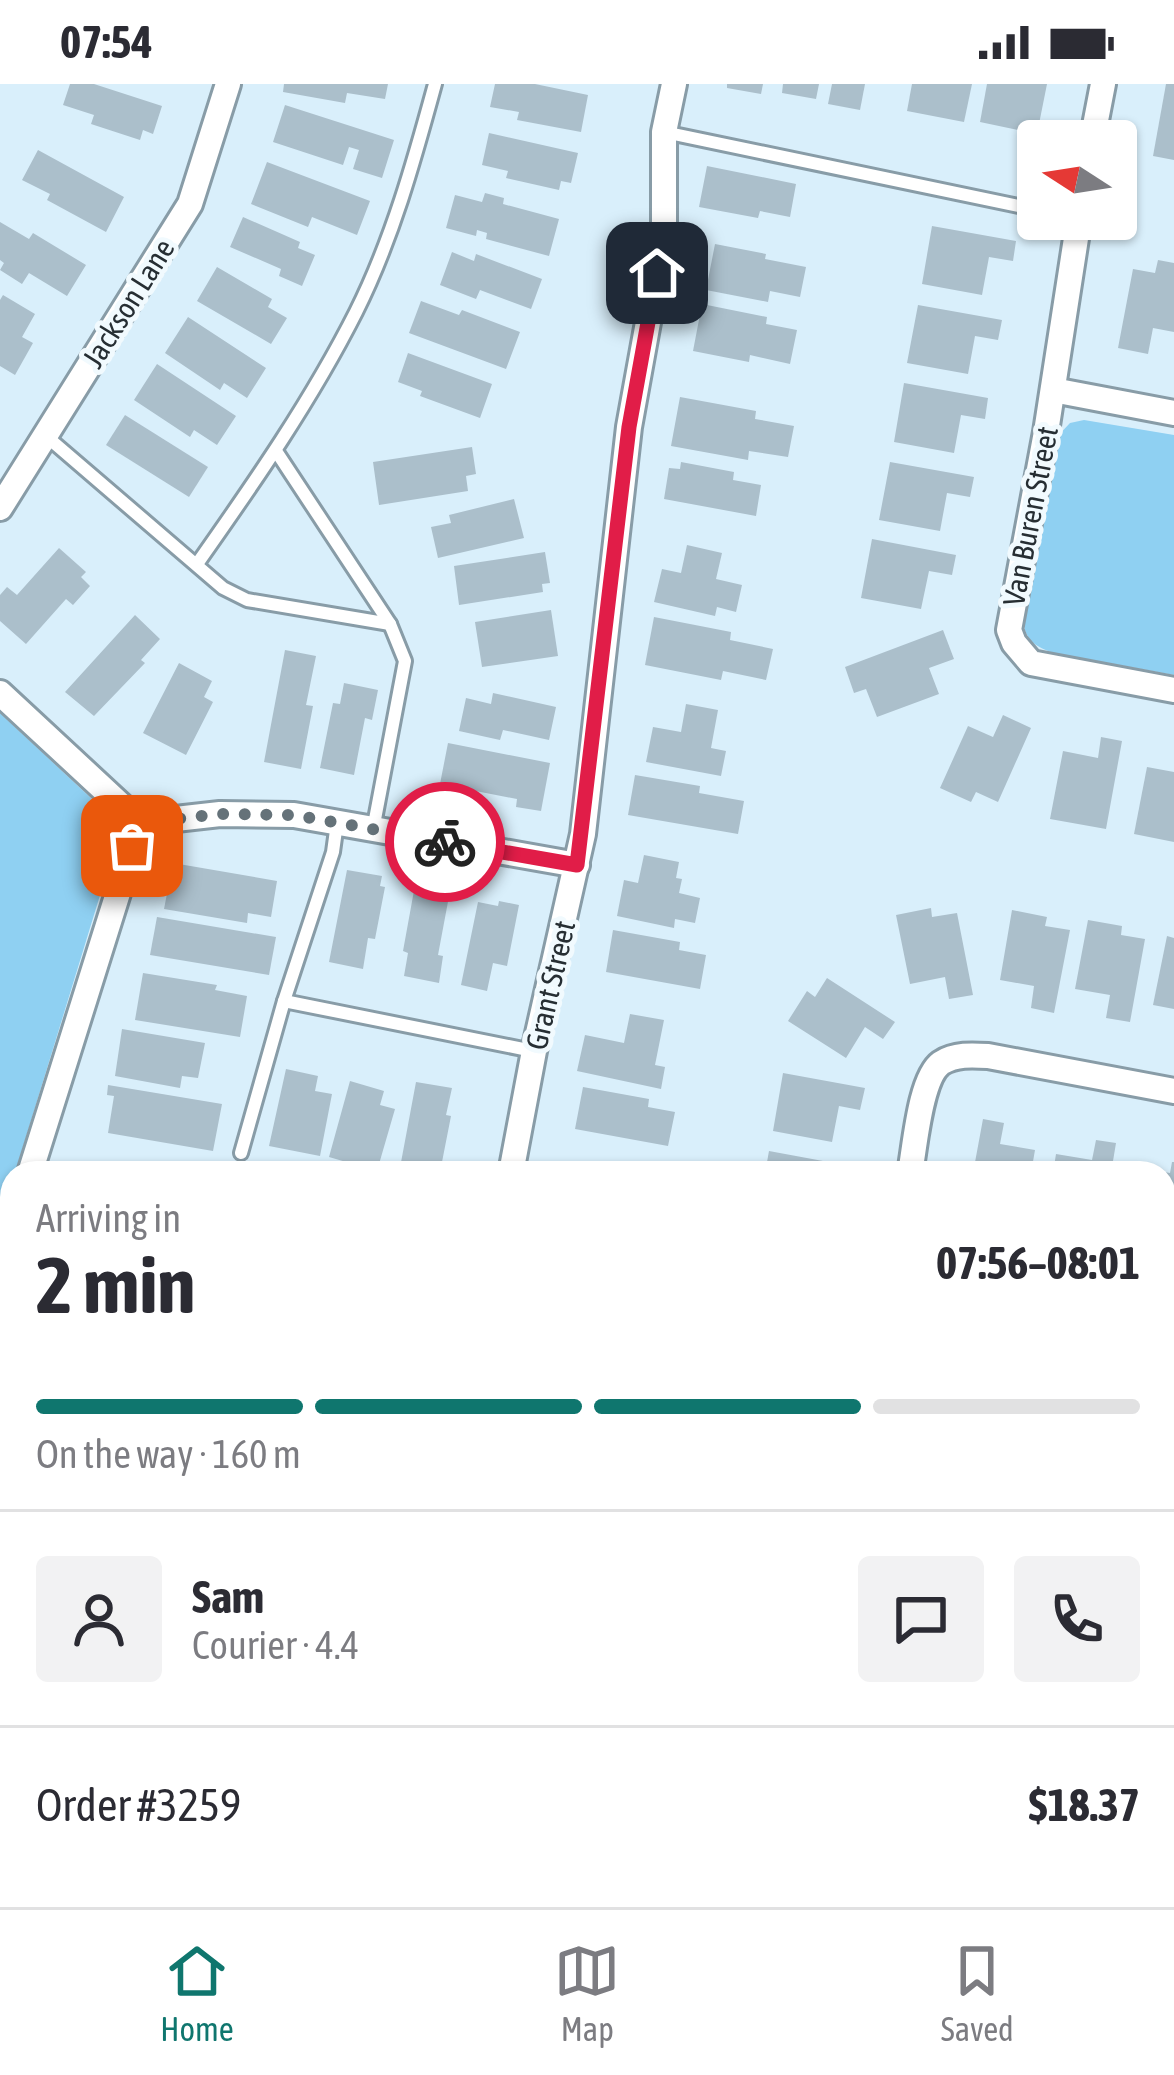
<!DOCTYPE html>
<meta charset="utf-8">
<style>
:root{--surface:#fff;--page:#f2f2f3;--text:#2b2b33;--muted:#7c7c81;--line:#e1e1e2;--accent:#0f766e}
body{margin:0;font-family:"Asap Condensed",sans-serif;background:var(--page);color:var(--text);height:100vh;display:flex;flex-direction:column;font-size:45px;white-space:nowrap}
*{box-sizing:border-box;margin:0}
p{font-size:39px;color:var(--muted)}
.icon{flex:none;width:66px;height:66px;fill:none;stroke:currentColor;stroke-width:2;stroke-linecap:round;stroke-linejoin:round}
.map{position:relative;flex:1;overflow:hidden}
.details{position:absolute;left:0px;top:1077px;width:1176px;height:747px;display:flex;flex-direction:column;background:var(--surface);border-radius:36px 36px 0 0;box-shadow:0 3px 9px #0004}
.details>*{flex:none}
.needle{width:78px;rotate:282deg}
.controls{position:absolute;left:1017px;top:36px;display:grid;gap:24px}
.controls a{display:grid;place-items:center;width:120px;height:120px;border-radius:12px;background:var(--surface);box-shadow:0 3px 9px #0004;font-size:60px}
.pin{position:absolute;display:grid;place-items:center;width:102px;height:102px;color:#fff;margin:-51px;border-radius:24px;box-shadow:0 6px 18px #0006}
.courier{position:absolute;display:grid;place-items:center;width:120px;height:120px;margin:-60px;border:9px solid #e11d48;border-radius:50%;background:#fff;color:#222;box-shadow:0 3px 15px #0007}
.head em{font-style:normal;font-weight:700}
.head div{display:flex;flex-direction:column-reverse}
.head{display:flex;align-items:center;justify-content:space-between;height:204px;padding:0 36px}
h1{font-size:78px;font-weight:700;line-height:90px}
.bar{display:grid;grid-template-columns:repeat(4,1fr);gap:18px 12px;align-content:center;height:144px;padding:0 36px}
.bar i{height:15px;border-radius:9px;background:var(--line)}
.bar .selected{background:var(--accent)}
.bar p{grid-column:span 4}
.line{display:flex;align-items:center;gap:30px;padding:0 36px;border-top:3px solid var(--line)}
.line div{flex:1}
.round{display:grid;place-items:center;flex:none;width:126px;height:126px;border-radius:12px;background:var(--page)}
.status{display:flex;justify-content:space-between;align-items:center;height:84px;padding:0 60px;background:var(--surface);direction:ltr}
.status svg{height:33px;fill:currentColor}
.tab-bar{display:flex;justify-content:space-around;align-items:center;height:168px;border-top:3px solid var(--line);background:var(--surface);font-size:33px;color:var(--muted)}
.tab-bar a{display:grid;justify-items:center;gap:6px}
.tab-bar .selected{color:var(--accent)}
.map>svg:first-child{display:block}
</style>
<div class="status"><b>07:54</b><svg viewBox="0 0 49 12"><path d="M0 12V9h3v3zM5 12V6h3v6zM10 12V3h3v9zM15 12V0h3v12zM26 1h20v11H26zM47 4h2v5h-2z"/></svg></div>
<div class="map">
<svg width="1174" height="1823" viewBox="0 0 1174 1823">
<rect width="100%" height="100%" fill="#d9effb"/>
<g fill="#8fd0f2">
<path d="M1084,336L1174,351V591L1053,569C1034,562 1024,555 1023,534L1055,355L1070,339Z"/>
<polygon points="0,629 109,731 116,747 116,759 15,1089 12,1089 12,1098 0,1137"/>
</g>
<g fill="#abbfcb">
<polygon points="70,0 94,0 162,22 153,50 143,46 140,56 91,40 94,31 63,21"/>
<polygon points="284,0 388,0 385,15 347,9 345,19 283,8"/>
<polygon points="495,0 535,0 588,11 581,48 517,36 519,28 490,23"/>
<polygon points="727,0 763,0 761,10 727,4"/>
<polygon points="783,0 819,0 816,15 782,9"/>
<polygon points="832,0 865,0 860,26 828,20"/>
<polygon points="912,0 972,0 964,38 907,27"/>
<polygon points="987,0 1047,0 1037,50 980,38"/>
<polygon points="1166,0 1174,0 1174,76 1153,72"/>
<polygon points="285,21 394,56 382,94 353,85 359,66 349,63 343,81 273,58"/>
<polygon points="489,49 578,69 571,99 561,97 559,106 506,94 508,87 482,81"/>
<polygon points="38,66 124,113 106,148 47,116 50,110 22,96"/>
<polygon points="267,78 370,117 357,151 312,133 308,143 251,120"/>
<polygon points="707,82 796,100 790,133 760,127 758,134 699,123"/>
<polygon points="485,109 504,114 503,120 559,135 549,172 486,155 487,149 477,146 476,152 446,144 455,111 482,118"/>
<polygon points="243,133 300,158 298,164 315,171 302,202 279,192 281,185 230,163"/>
<polygon points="0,138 29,155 33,149 86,181 67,212 29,189 22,200 0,186 4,179 0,176"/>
<polygon points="932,142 1016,157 1013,177 989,173 982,211 922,200"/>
<polygon points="715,160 766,170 765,175 806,183 800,213 770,207 768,218 706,206"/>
<polygon points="452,168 474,177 476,170 542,195 531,225 480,206 476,215 440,201"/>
<polygon points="1158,176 1174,179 1174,248 1153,244 1148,270 1118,264 1133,185 1155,189"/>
<polygon points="217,183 272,215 268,223 287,234 271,260 197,217"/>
<polygon points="3,211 35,230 22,253 33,259 15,291 0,282 0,216"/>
<polygon points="421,217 459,231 462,226 520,248 506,285 409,249"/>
<polygon points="702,220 767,233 766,240 797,246 790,280 750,271 749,278 693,267"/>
<polygon points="918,221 1002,236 998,256 975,252 968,290 907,279"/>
<polygon points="188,233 266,284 247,314 224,299 220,306 165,269"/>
<polygon points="408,269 492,300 480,334 420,312 422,307 398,298"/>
<polygon points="157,280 236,332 217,361 194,346 190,353 134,316"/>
<polygon points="904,299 988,314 985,335 961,331 954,369 894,358"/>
<polygon points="680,313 756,327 755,335 794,342 788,373 749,367 748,376 671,362"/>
<polygon points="125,331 208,383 189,413 106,361"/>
<polygon points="472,363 476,390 466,392 468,407 379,421 373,378"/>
<polygon points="681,378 734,388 733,396 761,401 756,432 664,415 669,384 680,385"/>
<polygon points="890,378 974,393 970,413 947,409 940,447 879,436"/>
<polygon points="514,415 524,454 438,474 431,443 451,439 449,431"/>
<polygon points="872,455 956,471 952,491 929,487 921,525 861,514"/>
<polygon points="687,461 722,469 716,495 742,501 736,528 717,523 715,532 654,518 662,485 681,489"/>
<polygon points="59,464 86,488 81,493 90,502 73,521 66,515 26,560 0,537 0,511 7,503 17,511"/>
<polygon points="545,468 550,499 542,500 543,508 459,521 454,482"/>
<polygon points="551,526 558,572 482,583 475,538"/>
<polygon points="135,531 160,555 141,576 145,579 94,632 65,608"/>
<polygon points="654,533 731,548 730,556 773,565 766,596 723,587 721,596 645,581"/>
<polygon points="943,546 954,575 929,584 939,610 877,633 866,605 854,609 845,583"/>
<polygon points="285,566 316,572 306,621 313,622 301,685 264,678"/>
<polygon points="179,579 212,597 204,613 213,618 186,671 143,649"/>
<polygon points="344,599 378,606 372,636 365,634 354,691 320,684 333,619 340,620"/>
<polygon points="493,609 556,623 549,656 503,646 500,656 459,647 466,614 491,620"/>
<polygon points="686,620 718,626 711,664 726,667 721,692 646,678 653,643 681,648"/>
<polygon points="1003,631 1031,644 998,718 976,708 971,718 940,704 968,642 993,653"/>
<polygon points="1101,653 1122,657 1106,745 1050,735 1063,667 1098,674"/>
<polygon points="448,659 550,679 541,727 516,723 517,715 440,700"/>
<polygon points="1147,683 1174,688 1174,758 1134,750"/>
<polygon points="635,691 700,702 699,709 744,717 738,750 628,731"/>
<polygon points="644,771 679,778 676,794 682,795 679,809 700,814 695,839 675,835 674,844 617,832 624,796 638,799"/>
<polygon points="173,779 277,797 271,833 248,829 247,839 164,825"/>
<polygon points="347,786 382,792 380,802 385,803 375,855 368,854 363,885 329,878"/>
<polygon points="415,801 450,807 438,871 443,872 439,899 404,892 408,869 403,867"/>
<polygon points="499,817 519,821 507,882 493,879 487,907 461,901 478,818 498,822"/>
<polygon points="931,824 932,833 957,829 973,911 949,915 945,893 910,900 896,831"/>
<polygon points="1012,826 1047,833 1045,842 1070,846 1054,929 1031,924 1034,902 1000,896"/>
<polygon points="157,833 276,853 269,891 150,871"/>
<polygon points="1088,836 1122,842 1121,851 1145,855 1130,938 1106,934 1110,911 1075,905"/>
<polygon points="613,846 680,858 679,866 706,871 700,905 606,888"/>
<polygon points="1167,852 1174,854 1174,925 1153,921"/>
<polygon points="143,889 217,901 215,906 247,912 240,953 135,936"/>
<polygon points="827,894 895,938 883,955 865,943 846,974 788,937 807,907 815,913"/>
<polygon points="630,930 664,936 655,981 665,983 661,1005 577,987 585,951 624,959"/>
<polygon points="122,945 205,959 198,994 182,992 180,1004 115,992"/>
<polygon points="286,985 318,992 315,1007 332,1010 320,1072 269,1062"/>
<polygon points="783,989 865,1004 860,1026 839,1022 832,1058 773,1047"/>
<polygon points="350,997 384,1007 380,1021 395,1025 377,1087 329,1073"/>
<polygon points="416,998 452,1004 446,1031 451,1032 442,1078 449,1079 447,1089 399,1089"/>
<polygon points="108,1001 222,1020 213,1067 108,1049 114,1012 107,1011"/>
<polygon points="583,1003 649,1015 648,1023 675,1028 668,1062 575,1045"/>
<polygon points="983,1035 1004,1039 1000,1060 1035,1066 1031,1089 973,1089"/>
<polygon points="1096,1056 1116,1059 1111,1089 1053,1089 1056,1070 1092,1076"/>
<polygon points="769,1067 823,1077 821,1089 765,1089"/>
<polygon points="1172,1078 1174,1078 1174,1159 1164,1157 1164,1088 1170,1089"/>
<polygon points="565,1079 606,1087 606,1089 563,1089"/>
<polygon points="1172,1331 1174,1331 1174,1401 1164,1399 1164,1372"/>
<polygon points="10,1337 12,1338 12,1385 0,1382 0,1353 6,1354"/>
<polygon points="0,1473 12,1476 12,1543 2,1586"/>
<polygon points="1172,1502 1174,1503 1174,1610 1164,1608 1164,1514 1169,1515"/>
<polygon points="1164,1717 1174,1719 1166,1775 1164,1775"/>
<polygon points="440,1812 534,1812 532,1823 505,1818 503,1823 486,1823 439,1814"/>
<polygon points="642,1812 727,1812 724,1823 640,1823"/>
</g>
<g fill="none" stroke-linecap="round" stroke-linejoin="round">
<defs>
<g id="service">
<polyline points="664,48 1038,126"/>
<polyline points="46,352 223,504 247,516 390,540"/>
<polyline points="276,367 390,540 405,577 373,746"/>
<path d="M197,480C254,399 311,317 356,228C392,156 414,77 435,0"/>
<polyline points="284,917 533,967"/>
<polyline points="241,1069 284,917 333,768 337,739"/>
<polyline points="0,1633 12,1636"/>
</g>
<g id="minor">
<polyline points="1092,57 1103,0"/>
<polyline points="1079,135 1046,348 1009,546 1014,559 1031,579 1174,606"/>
<polyline points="1053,306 1174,329"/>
<polyline points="0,424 190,120 228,0"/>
<polyline points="0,609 140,739 220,730 294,731 577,781"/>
<polyline points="30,1089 140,739"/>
<polyline points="511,1089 534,967 583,750 629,343 664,150 664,48 674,0"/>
<path d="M910,1089C915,1063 920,994 941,979C955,970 972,971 988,972L1174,1007"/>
<polyline points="0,1184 12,1145"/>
<polyline points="1164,1259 1174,1261"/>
<polyline points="0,1431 12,1434"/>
<polyline points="1164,1665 1174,1667"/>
<polyline points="370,1823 373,1812"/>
<polyline points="777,1823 779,1812"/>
</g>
</defs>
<use href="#service" stroke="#889ca7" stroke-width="18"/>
<use href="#minor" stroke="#889ca7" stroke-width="30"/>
<use href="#service" stroke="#fff" stroke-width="12"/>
<use href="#minor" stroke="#fff" stroke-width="24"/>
</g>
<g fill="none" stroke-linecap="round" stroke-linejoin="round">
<polyline stroke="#657279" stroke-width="12" stroke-dasharray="0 21.6" points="132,762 140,739 220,730 294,731 445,758"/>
<polyline stroke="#e11d48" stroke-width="15" points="445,758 577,781 629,343 657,189"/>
</g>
<g text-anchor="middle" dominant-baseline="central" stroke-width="10" stroke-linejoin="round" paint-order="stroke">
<g font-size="30" fill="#262e33" stroke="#f1fafe">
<text transform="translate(128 219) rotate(-58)">Jackson Lane</text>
<text transform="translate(1030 432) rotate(-79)">Van Buren Street</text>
<text transform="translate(550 901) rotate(-77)">Grant Street</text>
</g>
</g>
</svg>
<div class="controls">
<a><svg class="needle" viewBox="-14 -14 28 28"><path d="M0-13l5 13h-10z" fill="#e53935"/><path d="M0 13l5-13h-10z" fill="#7c7c81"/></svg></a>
</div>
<div class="pin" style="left:132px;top:762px;background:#ea580c"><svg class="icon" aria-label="bag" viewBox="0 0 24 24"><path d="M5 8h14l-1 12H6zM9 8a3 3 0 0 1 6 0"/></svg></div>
<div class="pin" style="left:657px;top:189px;background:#1f2937"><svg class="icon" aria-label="home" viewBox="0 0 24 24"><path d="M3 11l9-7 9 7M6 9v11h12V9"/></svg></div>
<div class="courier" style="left:445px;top:758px"><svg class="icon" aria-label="bike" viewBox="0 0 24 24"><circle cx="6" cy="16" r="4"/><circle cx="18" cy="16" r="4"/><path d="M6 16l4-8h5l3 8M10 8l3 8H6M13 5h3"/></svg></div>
<section class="details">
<div class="head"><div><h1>2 min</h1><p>Arriving in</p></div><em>07:56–08:01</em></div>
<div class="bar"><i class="selected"></i><i class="selected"></i><i class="selected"></i><i></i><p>On the way · 160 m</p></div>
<div class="line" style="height:216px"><a class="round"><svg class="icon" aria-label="person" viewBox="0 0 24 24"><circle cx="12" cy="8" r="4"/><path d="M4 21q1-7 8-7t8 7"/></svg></a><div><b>Sam</b><p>Courier · 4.4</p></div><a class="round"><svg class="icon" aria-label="chat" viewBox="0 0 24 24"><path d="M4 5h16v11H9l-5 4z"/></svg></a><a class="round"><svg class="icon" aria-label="phone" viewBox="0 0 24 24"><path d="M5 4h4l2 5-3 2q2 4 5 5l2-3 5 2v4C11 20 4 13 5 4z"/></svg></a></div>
<div class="line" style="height:156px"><div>Order #3259</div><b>$18.37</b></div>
</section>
</div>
<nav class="tab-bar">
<a class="selected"><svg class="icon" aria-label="home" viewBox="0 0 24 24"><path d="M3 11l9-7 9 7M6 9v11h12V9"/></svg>Home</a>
<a><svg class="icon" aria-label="map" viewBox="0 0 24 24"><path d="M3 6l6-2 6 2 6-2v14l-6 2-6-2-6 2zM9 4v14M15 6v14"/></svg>Map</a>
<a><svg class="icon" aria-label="saved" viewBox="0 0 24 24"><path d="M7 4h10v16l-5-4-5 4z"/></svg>Saved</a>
</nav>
